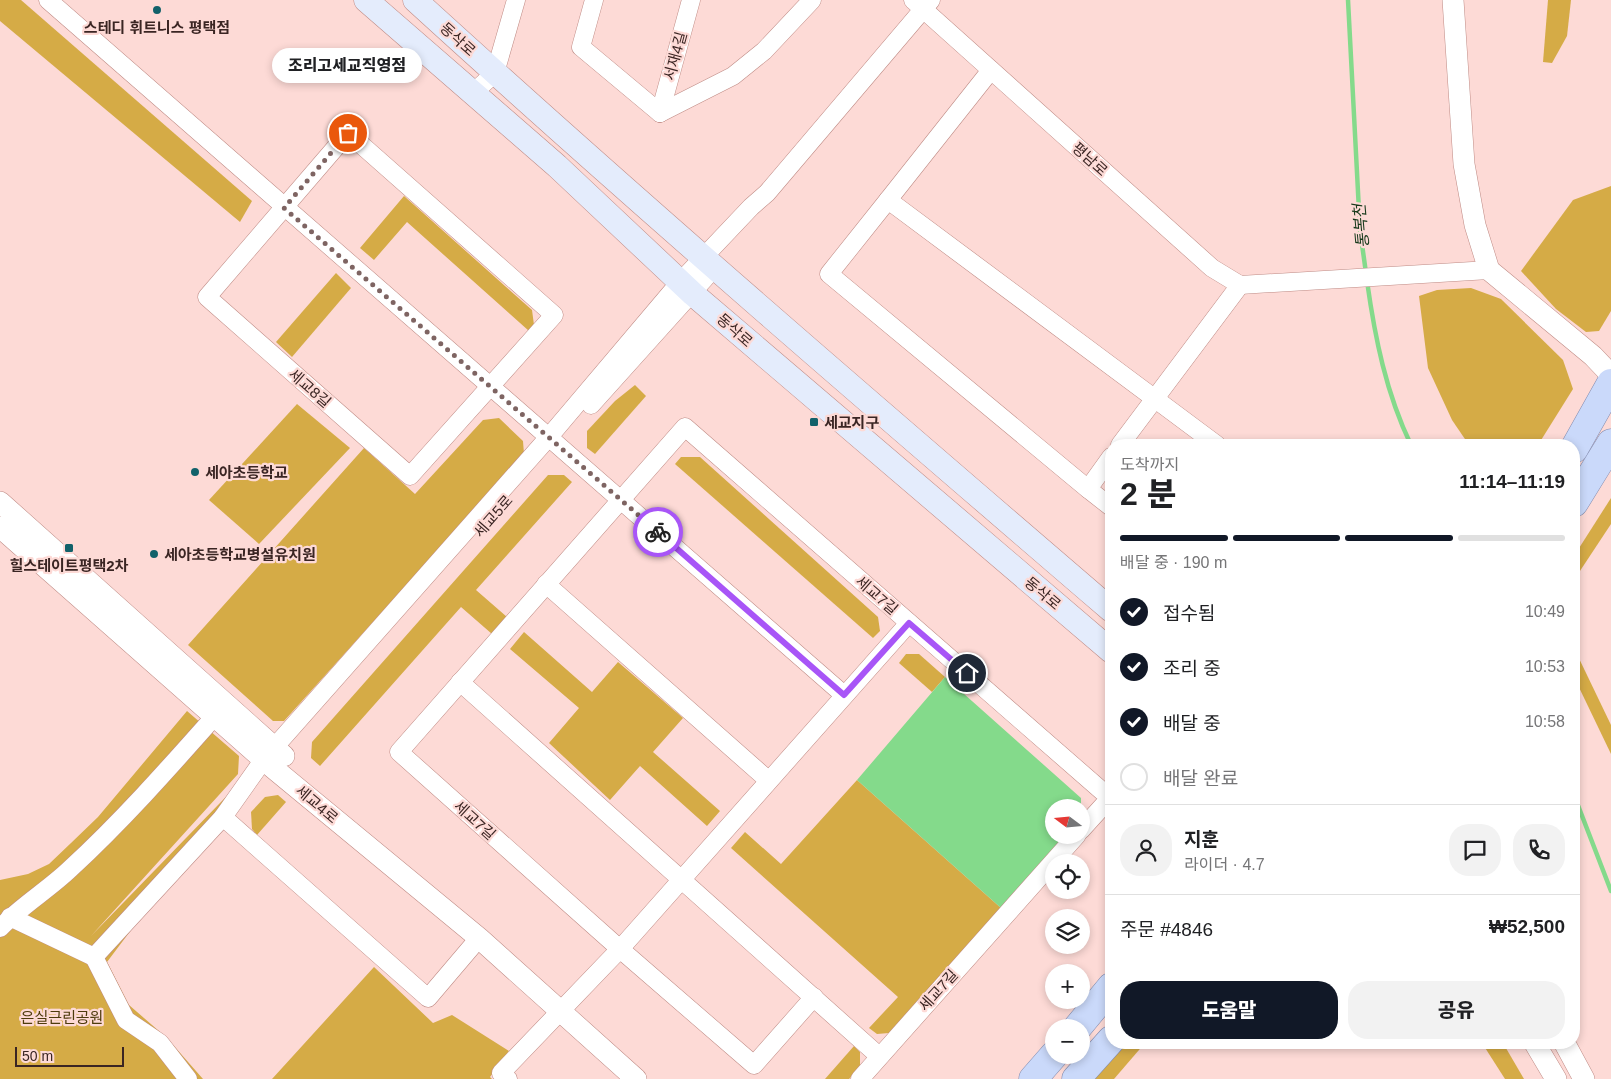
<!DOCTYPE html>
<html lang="ko">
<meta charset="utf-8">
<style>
:root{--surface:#fff;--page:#f2f2f2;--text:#202124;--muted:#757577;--line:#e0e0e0;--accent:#111827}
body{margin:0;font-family:Helvetica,"Noto Sans KR",sans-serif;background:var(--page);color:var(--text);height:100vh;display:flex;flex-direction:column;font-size:19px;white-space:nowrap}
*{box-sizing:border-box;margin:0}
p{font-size:16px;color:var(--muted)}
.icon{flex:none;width:28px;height:28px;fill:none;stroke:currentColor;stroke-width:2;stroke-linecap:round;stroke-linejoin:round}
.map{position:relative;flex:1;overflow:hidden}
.side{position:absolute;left:1105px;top:439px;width:475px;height:610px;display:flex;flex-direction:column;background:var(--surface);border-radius:20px;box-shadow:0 2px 8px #0003}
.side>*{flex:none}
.needle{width:32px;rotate:286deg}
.tools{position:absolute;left:1045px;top:799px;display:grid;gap:10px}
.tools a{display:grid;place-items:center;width:45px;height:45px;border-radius:50%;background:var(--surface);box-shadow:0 2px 8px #0003;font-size:25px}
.scale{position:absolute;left:15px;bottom:12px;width:109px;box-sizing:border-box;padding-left:5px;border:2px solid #3a2523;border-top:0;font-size:14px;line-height:18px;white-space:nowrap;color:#3a2523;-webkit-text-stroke:4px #fddad6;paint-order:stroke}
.pin{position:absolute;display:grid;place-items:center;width:42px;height:42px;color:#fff;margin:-21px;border:2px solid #fff;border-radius:50%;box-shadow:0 1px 5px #0007}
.courier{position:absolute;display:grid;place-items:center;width:50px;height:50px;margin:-25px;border:4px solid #a855f7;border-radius:50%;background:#fff;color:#222;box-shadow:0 1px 6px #0007}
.bubble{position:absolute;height:35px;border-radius:18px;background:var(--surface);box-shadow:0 2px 8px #0003;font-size:16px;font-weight:800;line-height:35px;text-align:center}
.headline em{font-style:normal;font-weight:800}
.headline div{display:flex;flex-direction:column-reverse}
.headline{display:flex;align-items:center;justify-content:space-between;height:85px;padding:0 15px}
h1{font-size:32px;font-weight:800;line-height:38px}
.bar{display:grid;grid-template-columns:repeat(4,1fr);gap:8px 5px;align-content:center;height:60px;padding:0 15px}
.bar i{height:6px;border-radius:4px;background:var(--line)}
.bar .selected{background:var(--accent)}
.bar p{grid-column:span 4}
.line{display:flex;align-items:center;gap:12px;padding:0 15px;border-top:1px solid var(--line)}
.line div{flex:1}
.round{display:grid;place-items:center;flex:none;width:52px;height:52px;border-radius:20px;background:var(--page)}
ol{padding:0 15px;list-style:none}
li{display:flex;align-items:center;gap:15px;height:55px}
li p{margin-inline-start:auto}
li .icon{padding:5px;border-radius:50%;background:var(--accent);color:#fff;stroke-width:4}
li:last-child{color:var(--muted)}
li i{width:28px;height:28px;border:2px solid var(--line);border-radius:50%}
.action{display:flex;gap:10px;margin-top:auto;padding:10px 15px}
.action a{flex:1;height:58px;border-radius:20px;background:var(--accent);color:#fff;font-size:20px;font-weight:800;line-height:58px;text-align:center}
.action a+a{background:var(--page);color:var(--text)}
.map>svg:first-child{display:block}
</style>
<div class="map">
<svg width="1611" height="1079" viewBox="0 0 1611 1079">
<rect width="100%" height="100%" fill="#fddad6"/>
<g fill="#d5ab46">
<polygon points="0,0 21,0 252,201 240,222 0,21"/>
<polygon points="1548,0 1571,0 1567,36 1552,63 1543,62"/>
<polygon points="1611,186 1611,311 1599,331 1586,332 1556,309 1521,271 1573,200"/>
<polygon points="404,196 532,310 534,325 529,331 407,222 374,260 360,248"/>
<polygon points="336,273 351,288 292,357 276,342"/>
<polygon points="1471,288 1501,299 1563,360 1573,389 1538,445 1469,445 1452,420 1428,368 1419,296 1437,290"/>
<polygon points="635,385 646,396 595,454 587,448 587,431 615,401"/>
<polygon points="297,404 350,448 259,544 209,500"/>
<polygon points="499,418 523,441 524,454 284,721 273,721 188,645 364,448 415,494 483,420"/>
<polygon points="681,457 700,457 878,617 880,631 873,638 675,464"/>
<polygon points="548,475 564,475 572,482 476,590 507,617 492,634 461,607 320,766 311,758 312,742"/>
<polygon points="1611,498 1611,524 1574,580 1574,556"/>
<polygon points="524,632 592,692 618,662 683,718 653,752 720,811 707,826 640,766 610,800 549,743 579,708 510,649"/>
<polygon points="1574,648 1611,725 1611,754 1574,677"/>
<polygon points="906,654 919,654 945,677 932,692 899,663"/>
<polygon points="187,711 239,756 238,774 91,936 251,771 107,962 129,1005 167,1038 203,1079 0,1079 0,880 28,874 49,864 71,843 98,817"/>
<polygon points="857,780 1001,908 889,1033 877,1034 869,1028 898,997 731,848 745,832 781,864"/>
<polygon points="278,795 286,802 257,835 252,829 251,812 265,797"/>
<polygon points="374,967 433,1023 452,1015 509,1051 490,1077 492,1079 272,1079"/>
<polygon points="1120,1043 1145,1043 1114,1079 1087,1079"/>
<polygon points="1482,1043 1503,1043 1524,1079 1505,1079"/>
<polygon points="854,1046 860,1052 860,1067 849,1079 825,1079"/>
</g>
<polygon fill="#84da8b" points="945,677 1081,798 1081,807 1054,808 1054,835 1065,835 1001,908 857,780"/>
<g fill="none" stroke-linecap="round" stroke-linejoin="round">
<g stroke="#84da8b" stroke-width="4.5">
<polyline points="1348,0 1360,230 1366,273"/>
<path d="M1367,281C1375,338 1386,393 1411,445"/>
<polyline points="1574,795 1611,891"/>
</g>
<defs>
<g id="minor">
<polyline points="48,0 844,695"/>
<polyline points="594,0 581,47 660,113"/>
<polyline points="913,0 1212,268 1240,285 1489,270"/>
<polyline points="474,92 495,73 516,0"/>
<polyline points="660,113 733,76 764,51 812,0"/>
<polyline points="660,113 691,0"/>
<polygon points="348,133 554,315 410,476 207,297"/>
<polyline points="888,200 991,70"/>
<polyline points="591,405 716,266"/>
<polyline points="1120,445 1240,285"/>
<polyline points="1111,457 1088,489 1111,507"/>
<polyline points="1088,489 829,274 888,200 1217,445"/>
<polyline points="546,584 768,780"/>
<polyline points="460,682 879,1056"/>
<polyline points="10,917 94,957"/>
<path d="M0,928C21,906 48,890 70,869C122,821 168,769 215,716"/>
<polyline points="479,938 428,998 223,817 264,759 548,438 680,282 751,207 767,193 931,0"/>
<polyline points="814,997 754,1065 620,949 399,752 685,427 1110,798 1081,830"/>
<polyline points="188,1079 160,1043 126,1020 94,957 223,817"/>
<polyline points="508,1079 501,1073 620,949 909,623"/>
<polyline points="860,1079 1077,835"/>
</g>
<g id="tertiary">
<polyline points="1453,0 1464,164 1475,225 1489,270 1593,356 1611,375"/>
<polyline points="0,502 284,756"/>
<polyline points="0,527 273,768 479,938 636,1079"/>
<polyline points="1534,1042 1556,1079"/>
<polyline points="1564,1042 1584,1079"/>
</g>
<g id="secondary">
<polyline points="366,0 557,166 693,294 1111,651"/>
<path d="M415,0C643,208 877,409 1111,610"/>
</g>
<g id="primary">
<polyline points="1574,449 1611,383"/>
<polyline points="1574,503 1611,443"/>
<polyline points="1077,1028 1111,987"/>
<polyline points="1033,1079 1054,1055"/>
<polyline points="1076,1079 1111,1040"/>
</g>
</defs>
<use href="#minor" stroke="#bf8b85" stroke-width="19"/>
<use href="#tertiary" stroke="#bf8b85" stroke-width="22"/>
<use href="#secondary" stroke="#bf8b85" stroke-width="25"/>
<use href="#primary" stroke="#8089ac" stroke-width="29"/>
<use href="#minor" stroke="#fff" stroke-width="18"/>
<use href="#tertiary" stroke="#fff" stroke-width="21"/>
<use href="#secondary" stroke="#e4ecfc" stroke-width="24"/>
<use href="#primary" stroke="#cad9fa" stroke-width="28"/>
</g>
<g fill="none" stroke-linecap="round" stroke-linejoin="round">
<polyline stroke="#7e6462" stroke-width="5" stroke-dasharray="0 9" points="348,133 284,208 658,532"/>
<polyline stroke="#a855f7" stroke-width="6" points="658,532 844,695 909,623 967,673"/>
</g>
<g fill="#12616a" stroke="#fddad6" stroke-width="2">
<circle cx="157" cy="10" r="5"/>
<rect x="809" y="417" width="10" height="10" rx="2.5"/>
<circle cx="195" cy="472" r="5"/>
<rect x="64" y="543" width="10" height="10" rx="2.5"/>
<circle cx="154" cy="554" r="5"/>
</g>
<g text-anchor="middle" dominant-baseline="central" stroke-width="4.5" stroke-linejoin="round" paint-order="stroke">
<g font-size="15" font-weight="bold" fill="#3a2523" stroke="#fddad6" text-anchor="start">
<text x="157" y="27" text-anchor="middle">스테디 휘트니스 평택점</text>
<text x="824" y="422">세교지구</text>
<text x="205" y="472">세아초등학교</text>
<text x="164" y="554">세아초등학교병설유치원</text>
<text x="69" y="565" text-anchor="middle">힐스테이트평택2차</text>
</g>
<g font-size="15" fill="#3a2523" stroke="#fddad6">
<text transform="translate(458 39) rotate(42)">동삭로</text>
<text transform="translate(675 56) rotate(-75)">서재4길</text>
<text transform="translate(1090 159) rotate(42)">평남로</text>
<text transform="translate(735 330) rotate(41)">동삭로</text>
<text transform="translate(310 388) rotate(41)">세교8길</text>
<text transform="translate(493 516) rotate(-49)">세교5로</text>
<text transform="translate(1043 593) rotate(40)">동삭로</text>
<text transform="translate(877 595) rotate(41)">세교7길</text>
<text transform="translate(317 804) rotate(40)">세교4로</text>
<text transform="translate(475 820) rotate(42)">세교7길</text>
<text transform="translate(938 990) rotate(-48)">세교7길</text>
</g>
<g font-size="15" fill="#4e3b0c" stroke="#fddad6">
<text x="62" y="1017">은실근린공원</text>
</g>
<g font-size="16" font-style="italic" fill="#17391b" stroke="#fddad6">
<text transform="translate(1361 226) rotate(-95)">통복천</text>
</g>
</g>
</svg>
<div class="tools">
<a><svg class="needle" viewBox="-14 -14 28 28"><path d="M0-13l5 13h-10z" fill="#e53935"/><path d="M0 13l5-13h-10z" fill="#757577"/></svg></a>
<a><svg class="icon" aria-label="locate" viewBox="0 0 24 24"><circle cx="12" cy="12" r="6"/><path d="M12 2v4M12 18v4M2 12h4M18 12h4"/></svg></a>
<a><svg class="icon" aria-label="layers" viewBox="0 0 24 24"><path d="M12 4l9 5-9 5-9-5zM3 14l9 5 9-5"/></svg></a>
<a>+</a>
<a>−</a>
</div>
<div class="scale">50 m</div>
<div class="pin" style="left:348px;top:133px;background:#ea580c"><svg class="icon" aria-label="bag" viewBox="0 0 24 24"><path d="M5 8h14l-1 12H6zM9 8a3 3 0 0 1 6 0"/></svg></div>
<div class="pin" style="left:967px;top:673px;background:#1f2937"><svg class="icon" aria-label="home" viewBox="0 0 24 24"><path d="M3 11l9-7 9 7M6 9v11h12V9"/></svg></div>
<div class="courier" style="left:658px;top:532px"><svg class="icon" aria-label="bike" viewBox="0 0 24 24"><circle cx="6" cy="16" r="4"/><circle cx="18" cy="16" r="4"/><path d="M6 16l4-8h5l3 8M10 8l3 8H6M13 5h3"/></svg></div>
<div class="bubble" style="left:272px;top:48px;width:150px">조리고세교직영점</div>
<section class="side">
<div class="headline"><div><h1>2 분</h1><p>도착까지</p></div><em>11:14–11:19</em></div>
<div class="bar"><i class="selected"></i><i class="selected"></i><i class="selected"></i><i></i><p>배달 중 · 190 m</p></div>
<ol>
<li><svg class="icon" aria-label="check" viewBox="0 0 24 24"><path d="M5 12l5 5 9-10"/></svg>접수됨<p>10:49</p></li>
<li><svg class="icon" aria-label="check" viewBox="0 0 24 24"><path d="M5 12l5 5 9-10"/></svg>조리 중<p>10:53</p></li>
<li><svg class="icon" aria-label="check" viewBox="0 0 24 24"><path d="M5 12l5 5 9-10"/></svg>배달 중<p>10:58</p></li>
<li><i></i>배달 완료</li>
</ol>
<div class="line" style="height:90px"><a class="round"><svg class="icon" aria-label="person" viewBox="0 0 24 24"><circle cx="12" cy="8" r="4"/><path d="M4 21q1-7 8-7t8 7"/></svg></a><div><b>지훈</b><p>라이더 · 4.7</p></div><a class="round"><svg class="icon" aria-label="chat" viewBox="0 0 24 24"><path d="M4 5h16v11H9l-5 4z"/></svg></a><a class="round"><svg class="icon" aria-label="phone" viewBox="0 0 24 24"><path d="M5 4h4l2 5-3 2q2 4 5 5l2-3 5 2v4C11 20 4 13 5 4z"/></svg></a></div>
<div class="line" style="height:65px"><div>주문 #4846</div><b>₩52,500</b></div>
<div class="action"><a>도움말</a><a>공유</a></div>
</section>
</div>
